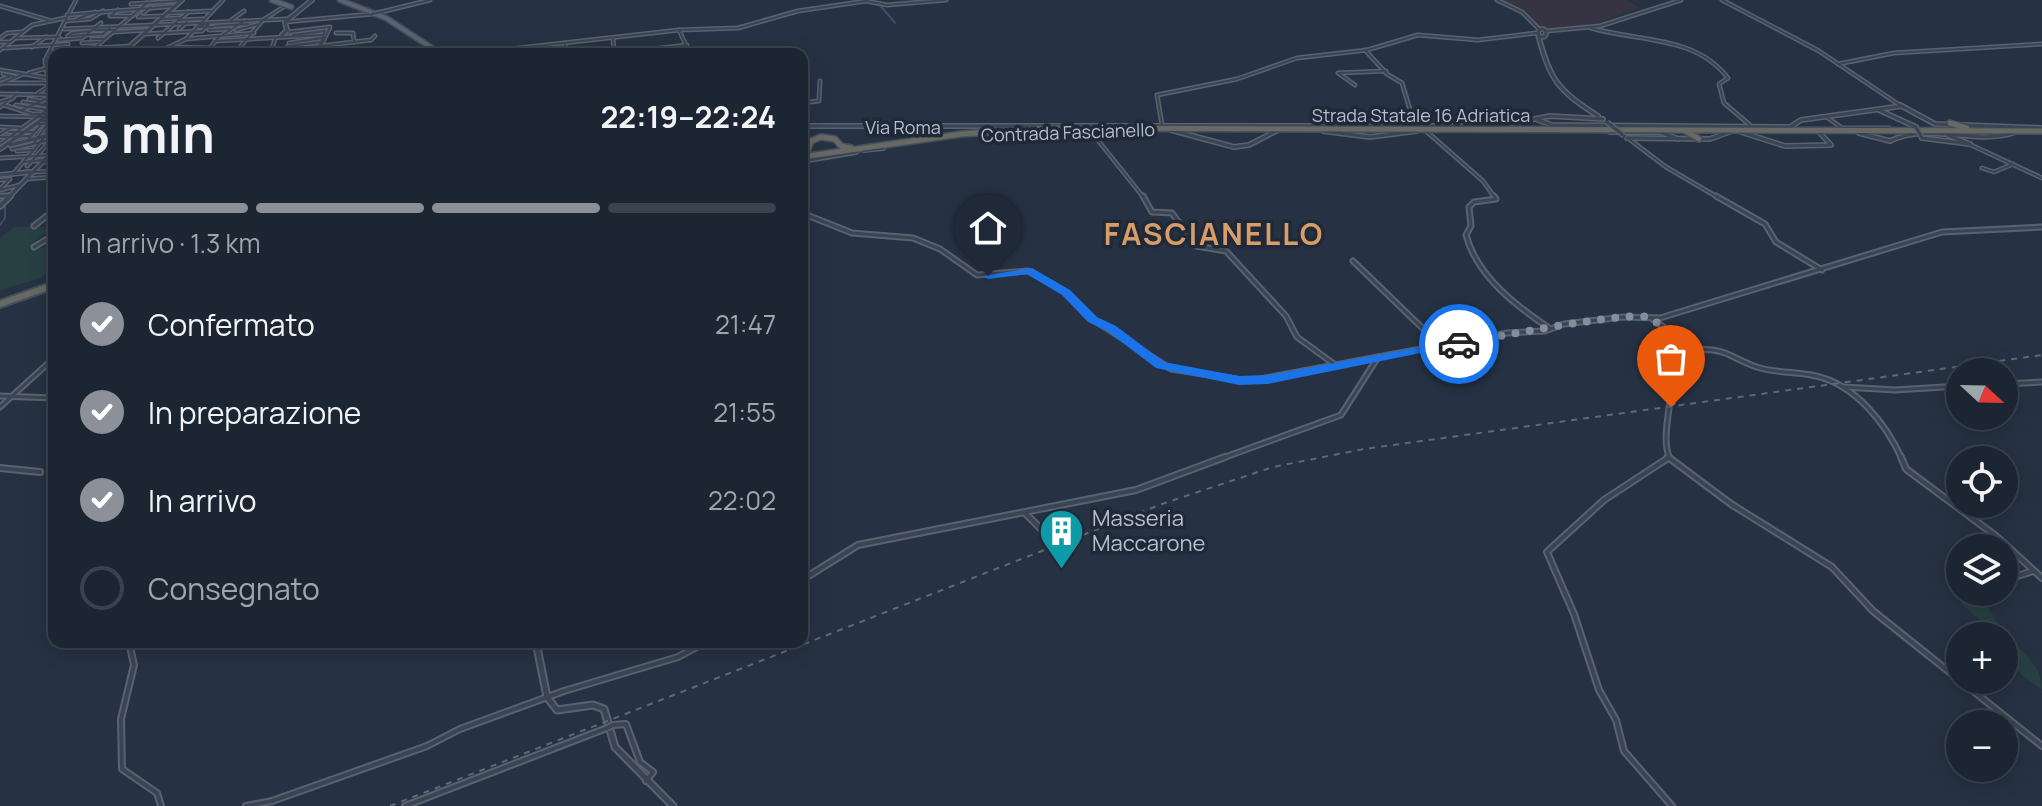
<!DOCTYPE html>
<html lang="it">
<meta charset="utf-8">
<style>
:root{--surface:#1c2632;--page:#29323e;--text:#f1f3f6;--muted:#a0a5ac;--line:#3a434d;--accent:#8c9099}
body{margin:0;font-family:Manrope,sans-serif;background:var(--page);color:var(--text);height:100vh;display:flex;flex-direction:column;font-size:30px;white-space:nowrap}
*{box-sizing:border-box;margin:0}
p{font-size:26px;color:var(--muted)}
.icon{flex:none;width:44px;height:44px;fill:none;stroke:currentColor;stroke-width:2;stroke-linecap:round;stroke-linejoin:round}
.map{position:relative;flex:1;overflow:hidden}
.drawer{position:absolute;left:48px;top:48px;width:760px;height:600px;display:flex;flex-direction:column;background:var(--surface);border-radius:16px;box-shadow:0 4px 20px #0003,0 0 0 2px var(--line)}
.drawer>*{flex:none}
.needle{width:52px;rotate:112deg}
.tools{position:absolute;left:1946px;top:358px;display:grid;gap:16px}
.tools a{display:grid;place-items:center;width:72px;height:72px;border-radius:50%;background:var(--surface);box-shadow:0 4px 20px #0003,0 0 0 2px var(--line);font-size:40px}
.pin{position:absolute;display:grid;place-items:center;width:68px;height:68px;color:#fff;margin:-82px -34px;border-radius:50% 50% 50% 0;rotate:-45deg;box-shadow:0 0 8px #0007}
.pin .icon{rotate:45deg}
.courier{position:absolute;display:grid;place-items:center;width:80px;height:80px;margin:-40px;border:6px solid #1a73e8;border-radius:50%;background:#fff;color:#222;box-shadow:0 2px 10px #0007}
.head em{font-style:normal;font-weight:700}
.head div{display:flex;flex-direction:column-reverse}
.head{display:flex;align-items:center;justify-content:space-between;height:136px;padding:0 32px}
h1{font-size:52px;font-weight:700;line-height:60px}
.bar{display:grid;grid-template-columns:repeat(4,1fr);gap:12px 8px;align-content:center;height:96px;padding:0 32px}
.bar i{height:10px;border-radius:6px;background:var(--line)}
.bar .selected{background:var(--accent)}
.bar p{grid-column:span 4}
ol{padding:0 32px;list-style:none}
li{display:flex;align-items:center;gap:24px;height:88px}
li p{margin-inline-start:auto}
li .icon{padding:8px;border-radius:50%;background:var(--accent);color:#fff;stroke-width:4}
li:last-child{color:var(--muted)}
li i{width:44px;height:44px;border:4px solid var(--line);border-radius:50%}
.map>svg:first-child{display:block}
</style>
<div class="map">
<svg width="2042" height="806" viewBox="0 0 2042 806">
<rect width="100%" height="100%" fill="#263243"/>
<polygon fill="#363343" points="1498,0 1626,0 1640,8 1589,26 1547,31"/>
<g fill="#284044">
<polygon points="14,227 52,227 29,247 54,248 54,266 40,278 0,290 0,238"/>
<path d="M1958,567L1960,592H1978C1987,604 1994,619 2003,630C2018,648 2042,664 2042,689L2024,677L2004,655V636H1991C1987,620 1970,615 1961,602C1954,593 1953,583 1945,574Z"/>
</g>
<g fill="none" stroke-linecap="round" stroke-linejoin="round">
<g stroke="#3c4e6b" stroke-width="2">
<polyline points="879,4 895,23"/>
<polyline points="0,225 5,218 5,206 1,205"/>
</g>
<defs>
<polyline id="pedestrian" points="38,93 52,84"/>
<g id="minor-far2">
<polyline points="1497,0 1522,12 1540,30"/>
<polyline points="1722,0 1819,51 1898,104"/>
<polyline points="131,4 179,1"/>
<polyline points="0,6 48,20"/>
<polyline points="118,10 110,16 132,16"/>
<polyline points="381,12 430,0"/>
<polyline points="143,13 151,7"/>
<polyline points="168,13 210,11"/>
<polyline points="67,15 176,6"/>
<polyline points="141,15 138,17 162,16"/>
<polyline points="77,19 95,12"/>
<polyline points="161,19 181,18"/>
<polyline points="179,20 203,19"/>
<polyline points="66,21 90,19 103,11"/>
<polyline points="230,21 244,11"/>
<polyline points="285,22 372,14"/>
<polyline points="215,26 248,24"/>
<polyline points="197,27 213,27"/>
<path d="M1591,28C1639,42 1695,35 1728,78L1719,84L1724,103L1750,125"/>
<polyline points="64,29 287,19"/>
<polyline points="179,29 187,22"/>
<polyline points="95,30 115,30"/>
<polyline points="209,30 229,29"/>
<polyline points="236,30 259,24"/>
<polyline points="679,30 690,54"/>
<polyline points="1547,31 1600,26 1681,0"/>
<polyline points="114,32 148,30"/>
<polyline points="289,32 330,27 322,44"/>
<polyline points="72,33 68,36 103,34 110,28"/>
<polyline points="72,33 91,31"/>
<polyline points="336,33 353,33 354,42"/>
<polyline points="144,34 202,31 209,24 200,25"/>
<polyline points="293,35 325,31 317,54"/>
<polyline points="0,38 7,33 22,32"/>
<polyline points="15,38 59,37"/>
<polyline points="158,38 188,12"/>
<polyline points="613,38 614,53"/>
<polyline points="92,39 104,39"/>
<polyline points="186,39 254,33"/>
<polyline points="59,40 82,38 101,23"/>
<polyline points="215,41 323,35"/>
<polyline points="0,42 9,42"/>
<polyline points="82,43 98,42"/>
<polyline points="289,43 322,38"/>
<polyline points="565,43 566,54"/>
<polyline points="288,46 321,42"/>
<polyline points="32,47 46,37"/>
<polyline points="172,47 209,48"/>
<polyline points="4,48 68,44"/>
<polyline points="83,49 131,46"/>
<polyline points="0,50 32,25 65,18"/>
<polyline points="1365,50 1387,74 1402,83 1411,113 1422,126"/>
<polyline points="50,52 100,47"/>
<polyline points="159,53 203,53"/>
<polyline points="318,53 339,51"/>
<polyline points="87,54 147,3"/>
<polyline points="99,54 111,52"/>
<polyline points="154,54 186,39 223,0"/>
<polyline points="205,54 218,38 244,21"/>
<polyline points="234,54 263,20 285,6"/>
<polyline points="251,54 371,40 375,36"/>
<polyline points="270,54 275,39"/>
<polyline points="302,54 318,53"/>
<polyline points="467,54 679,30 738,28 798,11 866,1 887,5 946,0"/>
<polyline points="609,54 687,45"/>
<polyline points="45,63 54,61"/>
<polyline points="1838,64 1894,53 2042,44"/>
<polyline points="0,70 54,79"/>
<polyline points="29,73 54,66"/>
<polyline points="3,74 15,77"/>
<polyline points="0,80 11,76"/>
<polyline points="3,83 54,83"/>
<polyline points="48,83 45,60 76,0"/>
<polyline points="0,84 23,74"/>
<polyline points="1355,85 1338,73 1386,71"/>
<polyline points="0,94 54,95"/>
<polyline points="29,99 41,101"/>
<polyline points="0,102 13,98"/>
<polyline points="23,102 50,106"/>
<polyline points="802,103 819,101 820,81"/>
<polyline points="4,105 32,114 54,114"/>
<polyline points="16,105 48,110"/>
<polyline points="42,105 54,99"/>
<polyline points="0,107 17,94"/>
<polyline points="22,110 54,95"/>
<polyline points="0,116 54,117"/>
<polyline points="1828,118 1842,128 1889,128"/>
<polyline points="42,121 54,120"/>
<polyline points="38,124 54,123"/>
<polyline points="1162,125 1157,95 1237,79 1297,58 1367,50 1418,35 1478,40 1536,33"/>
<polyline points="0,127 20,128"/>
<polyline points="1089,129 1144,198"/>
<polyline points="1426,131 1483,181 1495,198"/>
<polyline points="9,132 33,132"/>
<polyline points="0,134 11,128"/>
<polyline points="0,137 30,136"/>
<polyline points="29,138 40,126"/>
<polyline points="1629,139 1666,167 1719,198"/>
<polyline points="0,144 54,105"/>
<polyline points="33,144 46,126"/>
<polyline points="1969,144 2042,178"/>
<polyline points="12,149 54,139"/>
<polyline points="17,151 34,150"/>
<polyline points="0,158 54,155"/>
<polyline points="24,162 44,160"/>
<polyline points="42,163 54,159"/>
<polyline points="27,166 54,137"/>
<polyline points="1982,168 1994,172 2013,164"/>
<polyline points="34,172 54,171"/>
<polyline points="13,174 54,126"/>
<polyline points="26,179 54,177"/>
<polyline points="0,180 10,179 0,189"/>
<polyline points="0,190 20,185"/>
<polyline points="0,196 10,196"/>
</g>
<g id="minor-far1">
<polyline points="0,196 10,196"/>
<polyline points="1143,196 1152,212 1172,213 1196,246 1226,251 1286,316 1297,337 1334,364"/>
<path d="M1494,196L1496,199L1474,202L1469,207L1471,226L1466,235C1477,276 1515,305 1549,328"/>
<polyline points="1716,196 1765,224 1776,242 1822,270"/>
<polyline points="802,213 852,233 913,238 940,249 977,275 1028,271 1066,292 1092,319 1171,369 1249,381 1378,357"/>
<polyline points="34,226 54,210"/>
<polyline points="34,247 54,235"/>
<polyline points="1353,261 1443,348"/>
<path d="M1651,318L1696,350C1727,347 1733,360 1760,368C1778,373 1798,372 1816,376C1856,385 1886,424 1902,459"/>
<polyline points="2004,384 2042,382"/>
<polyline points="1844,387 1895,390 1960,386"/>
<polyline points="0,396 54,398"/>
<polyline points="0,407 54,358"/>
<polyline points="1220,459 1341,415 1378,357 1507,333 1545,331 1564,324 1623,317 1660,318 1942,232 2042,227"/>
<path d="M1670,459C1659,435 1675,403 1669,376L1673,371L1685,369L1696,350"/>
</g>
<g id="minor">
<polyline points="1668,457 1731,504 1832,567 1873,611 2042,746"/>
<polyline points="1901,457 1906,469 1996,536 2042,578"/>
<polyline points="1668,458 1604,500 1547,552 1574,614 1599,690 1616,720 1624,751 1672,806"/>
<polyline points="0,468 40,472"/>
<polyline points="1025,513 1051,539"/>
<polyline points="2008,579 2033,571"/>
<polyline points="802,580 858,545 1136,490 1225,457"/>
<polyline points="129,642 134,665 121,719 122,769 157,793 161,806"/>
<polyline points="613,725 626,724 640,762 653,772 646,781"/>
<polyline points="246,806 272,801 427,746 460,729 564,691 678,657 706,642"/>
<polyline points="405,806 607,728"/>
</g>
<g id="tertiary-far2">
<circle cx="1542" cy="33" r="4"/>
<polyline points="287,30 285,22 312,0"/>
<path d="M1538,34C1550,81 1558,90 1598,116"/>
<polyline points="282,35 287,30"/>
<polyline points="121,54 182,0"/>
<polyline points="1900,105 1935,124 2042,128"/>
<polyline points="1879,110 1916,127"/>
<polyline points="1538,120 1552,125 1790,127 1801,120 1902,106"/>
<polyline points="802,126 1498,126 1550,116 1603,119"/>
<polyline points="1171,130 1234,147 1249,145 1278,130"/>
<polyline points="1323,131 1370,137 1417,131"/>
<polyline points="1610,132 1660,132 1678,139"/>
<polyline points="1741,132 1785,146 1831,145 1820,133"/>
<path d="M1859,133L1890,141C1929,122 1974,145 2013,133"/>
<polyline points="1948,135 1969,144"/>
<polyline points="1627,138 1710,139 1729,132"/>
<polyline points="1922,138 1970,144"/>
<polyline points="10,145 54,134"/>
<polyline points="0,149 54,111"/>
<polyline points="864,150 883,148"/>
<polyline points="802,161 856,152"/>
<polyline points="0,175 30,172"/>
<polyline points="8,198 54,150"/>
</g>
<polyline id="tertiary-far1" points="0,206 10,196"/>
<polyline id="tertiary" points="536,642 547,697 557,710 593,705 604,709 615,747 673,806"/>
<g id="primary">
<polyline points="272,0 291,7"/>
<polyline points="340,0 386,18 441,54"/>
</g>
<g id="trunk-far1">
<polyline points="1950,123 1967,128"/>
<polyline points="1686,131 1699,139"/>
<polyline points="802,154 807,152 811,141 821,137 835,139 841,146 851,148"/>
<polyline points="802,157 961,134 1048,128 2042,131"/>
</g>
<polyline id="trunk" points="0,304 54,285"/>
</defs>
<use href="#pedestrian" stroke="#596270" stroke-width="5"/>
<use href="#minor-far2" stroke="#596270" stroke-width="5"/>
<use href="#minor-far1" stroke="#596270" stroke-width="7"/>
<use href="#minor" stroke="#596270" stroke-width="8"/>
<use href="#tertiary-far2" stroke="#596270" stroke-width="6"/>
<use href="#tertiary-far1" stroke="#596270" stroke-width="8"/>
<use href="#tertiary" stroke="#596270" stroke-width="9"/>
<use href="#primary" stroke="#444d5c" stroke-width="7"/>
<use href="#trunk-far1" stroke="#454f5d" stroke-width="8"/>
<use href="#trunk" stroke="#454f5d" stroke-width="10"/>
<use href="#pedestrian" stroke="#3b4452" stroke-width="2"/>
<use href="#minor-far2" stroke="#3b4452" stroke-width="2"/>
<use href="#minor-far1" stroke="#3b4452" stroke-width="3"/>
<use href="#minor" stroke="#3b4452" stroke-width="4"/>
<use href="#tertiary-far2" stroke="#3b4452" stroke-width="3"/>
<use href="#tertiary-far1" stroke="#3b4452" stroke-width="4"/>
<use href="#tertiary" stroke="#3b4452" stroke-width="5"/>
<use href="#primary" stroke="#596372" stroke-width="4"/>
<use href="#trunk-far1" stroke="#686865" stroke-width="5"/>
<use href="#trunk" stroke="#686865" stroke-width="6"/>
<polyline stroke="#5d6879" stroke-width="2" stroke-dasharray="6 6" stroke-linecap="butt" points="390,806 1162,504 1273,467 1364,449 2042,355"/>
<defs>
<polyline id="minor-bridge-far1" points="372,14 381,12"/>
<polyline id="minor-bridge" points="607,728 613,725"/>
<g id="tertiary-bridge">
<polyline points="1607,122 1624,136"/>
<polyline points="1916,127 1922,138"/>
</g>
</defs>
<use href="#minor-bridge-far1" stroke="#596270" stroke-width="5" stroke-linecap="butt"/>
<use href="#minor-bridge" stroke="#596270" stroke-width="8" stroke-linecap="butt"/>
<use href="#tertiary-bridge" stroke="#596270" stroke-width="6" stroke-linecap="butt"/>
<use href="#minor-bridge-far1" stroke="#3b4452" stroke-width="2"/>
<use href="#minor-bridge" stroke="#3b4452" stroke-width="4"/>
<use href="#tertiary-bridge" stroke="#3b4452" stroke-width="3"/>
</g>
<polygon fill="#1a73e8" points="1032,268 1070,290 1097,317 1116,326 1164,362 1239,376 1268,375 1459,340 1465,344 1268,384 1239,385 1156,368 1107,331 1088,322 1062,295 1027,274 988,279 983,276"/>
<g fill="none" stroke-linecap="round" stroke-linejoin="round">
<path stroke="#858e9c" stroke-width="8" stroke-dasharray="0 14.4" d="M1459,344C1484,339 1636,309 1650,318C1665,328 1682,339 1696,350L1685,369L1673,371L1669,376L1673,391L1671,407"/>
</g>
<defs>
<symbol id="building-pin" viewBox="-11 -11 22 30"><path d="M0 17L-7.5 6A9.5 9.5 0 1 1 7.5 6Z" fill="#0f9aa8" stroke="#1f2938"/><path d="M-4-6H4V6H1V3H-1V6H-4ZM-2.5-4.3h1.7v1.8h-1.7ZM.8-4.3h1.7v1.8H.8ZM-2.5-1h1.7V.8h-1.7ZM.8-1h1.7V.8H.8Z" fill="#fff"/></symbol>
</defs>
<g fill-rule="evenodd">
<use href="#building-pin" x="1036" y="506" width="51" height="69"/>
</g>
<g text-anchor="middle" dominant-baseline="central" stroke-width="7" stroke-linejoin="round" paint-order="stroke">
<g font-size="18" fill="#b8bfcc" stroke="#1f2938">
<text x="1421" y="115">Strada Statale 16 Adriatica</text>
<text x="903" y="127">Via Roma</text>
<text transform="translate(1068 132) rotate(-2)">Contrada Fascianello</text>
</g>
<g font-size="22" fill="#b8bfcc" stroke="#1f2938" text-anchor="start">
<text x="1092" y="518">Masseria<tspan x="1092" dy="25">Maccarone</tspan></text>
</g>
<g font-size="30" font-weight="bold" letter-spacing="2" fill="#d79c68" stroke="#1f2938">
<text x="1214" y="233">FASCIANELLO</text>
</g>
</g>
</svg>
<div class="tools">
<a><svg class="needle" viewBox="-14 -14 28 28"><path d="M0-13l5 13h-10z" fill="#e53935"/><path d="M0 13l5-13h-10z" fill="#a0a5ac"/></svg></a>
<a><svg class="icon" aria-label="locate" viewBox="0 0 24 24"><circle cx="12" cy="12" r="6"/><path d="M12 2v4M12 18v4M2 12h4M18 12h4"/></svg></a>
<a><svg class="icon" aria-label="layers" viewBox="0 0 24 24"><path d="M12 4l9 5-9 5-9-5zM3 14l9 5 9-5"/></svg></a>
<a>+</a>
<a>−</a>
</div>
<div class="pin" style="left:1671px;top:407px;background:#ea580c"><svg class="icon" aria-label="bag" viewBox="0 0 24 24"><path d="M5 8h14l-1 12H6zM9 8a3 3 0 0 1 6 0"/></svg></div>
<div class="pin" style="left:988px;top:276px;background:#1f2937"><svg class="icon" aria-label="home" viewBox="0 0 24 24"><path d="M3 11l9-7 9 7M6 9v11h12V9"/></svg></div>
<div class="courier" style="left:1459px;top:344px"><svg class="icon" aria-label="car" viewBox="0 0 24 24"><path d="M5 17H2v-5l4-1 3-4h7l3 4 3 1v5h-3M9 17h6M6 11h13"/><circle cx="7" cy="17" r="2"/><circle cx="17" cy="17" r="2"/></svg></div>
<section class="drawer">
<div class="head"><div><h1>5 min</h1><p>Arriva tra</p></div><em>22:19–22:24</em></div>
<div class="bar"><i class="selected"></i><i class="selected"></i><i class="selected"></i><i></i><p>In arrivo · 1.3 km</p></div>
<ol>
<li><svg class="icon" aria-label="check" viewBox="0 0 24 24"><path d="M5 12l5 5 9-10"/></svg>Confermato<p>21:47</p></li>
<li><svg class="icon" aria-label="check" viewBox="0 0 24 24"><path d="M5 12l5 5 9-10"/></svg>In preparazione<p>21:55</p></li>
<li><svg class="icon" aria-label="check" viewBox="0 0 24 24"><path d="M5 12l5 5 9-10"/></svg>In arrivo<p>22:02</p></li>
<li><i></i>Consegnato</li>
</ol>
</section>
</div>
